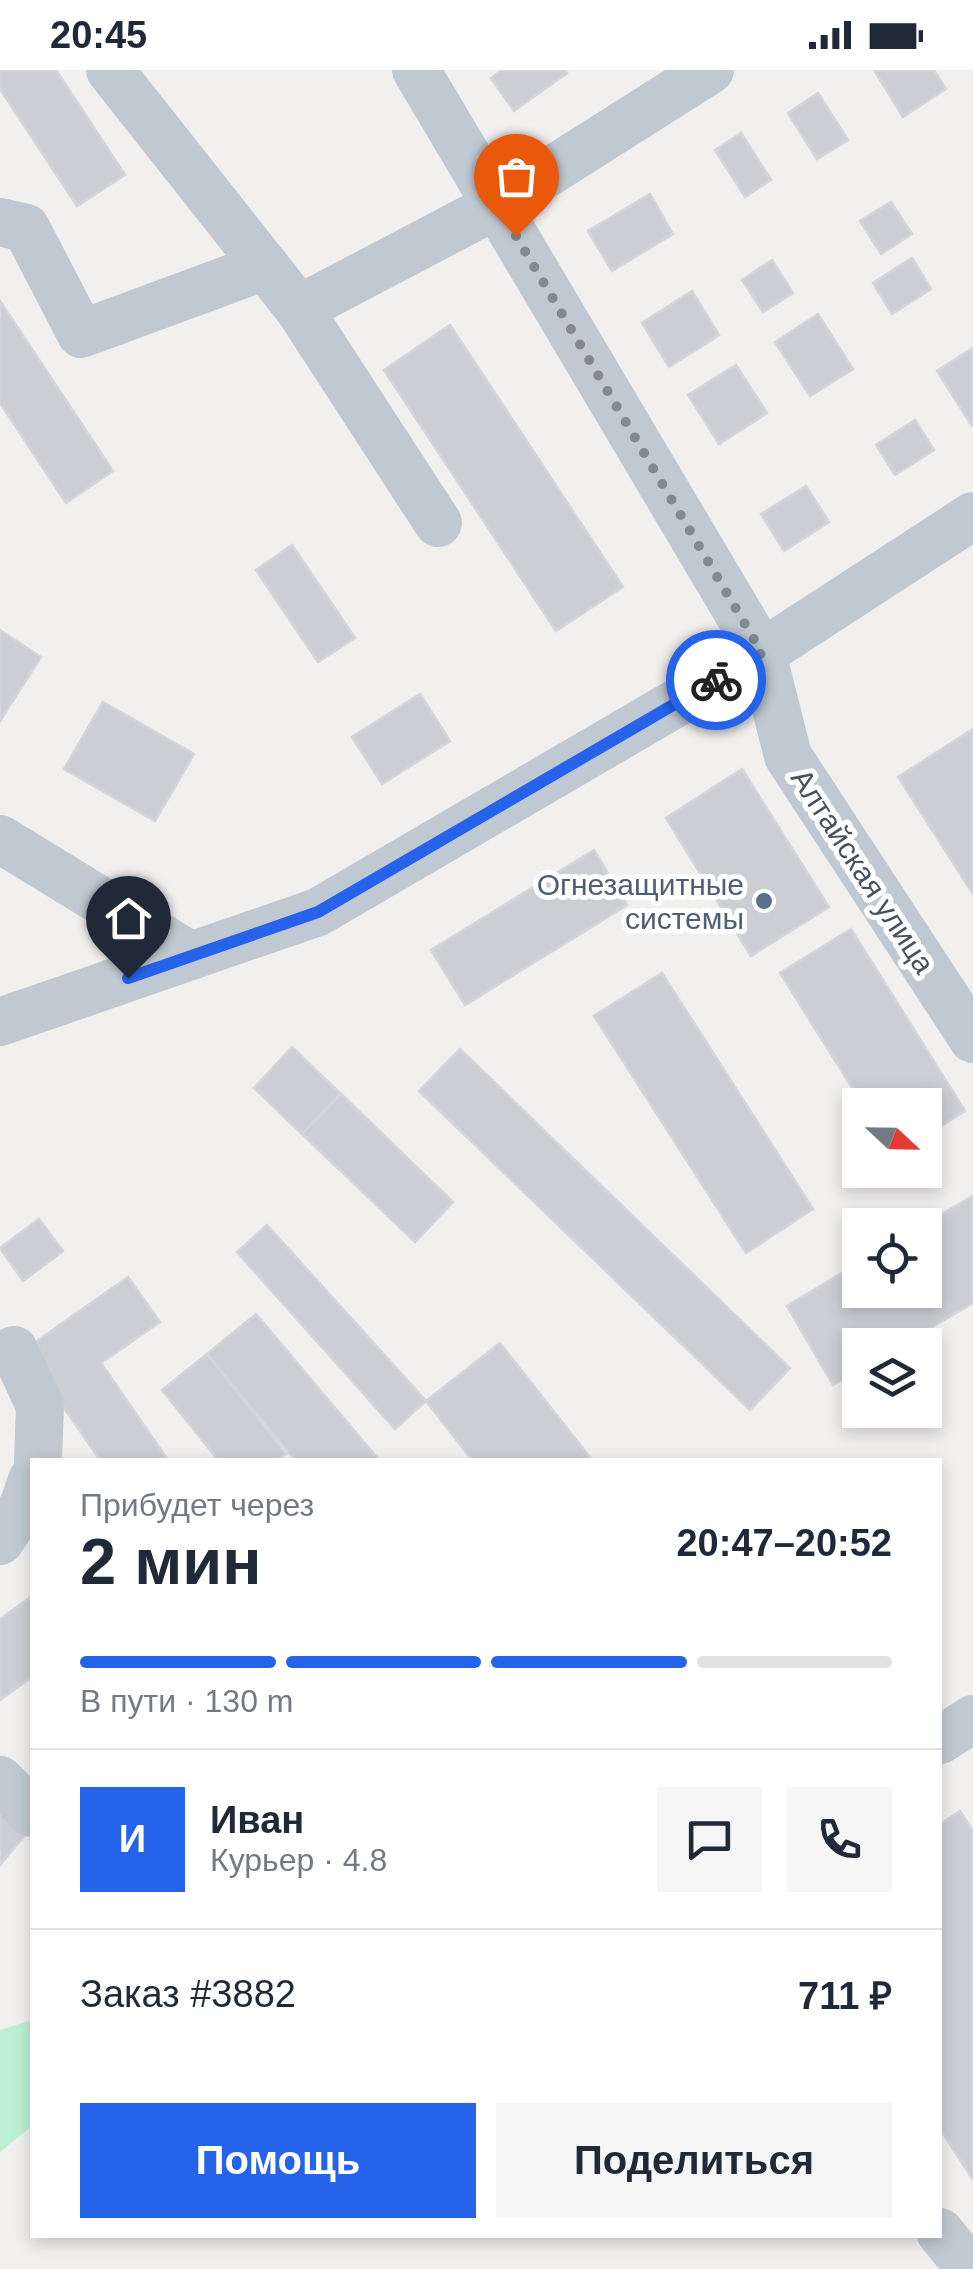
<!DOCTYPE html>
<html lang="ru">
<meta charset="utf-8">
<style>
:root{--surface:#fff;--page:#f6f6f7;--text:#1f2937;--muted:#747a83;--line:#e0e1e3;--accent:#2563eb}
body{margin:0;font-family:Helvetica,sans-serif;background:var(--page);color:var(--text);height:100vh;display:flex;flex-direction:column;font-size:38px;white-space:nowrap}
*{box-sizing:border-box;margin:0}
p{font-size:32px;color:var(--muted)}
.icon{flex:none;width:55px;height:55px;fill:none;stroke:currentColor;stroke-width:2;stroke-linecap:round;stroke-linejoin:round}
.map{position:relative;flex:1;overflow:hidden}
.side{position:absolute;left:30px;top:1388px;width:912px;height:780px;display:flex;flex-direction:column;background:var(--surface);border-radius:0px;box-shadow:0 5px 15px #0003}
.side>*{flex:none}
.needle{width:65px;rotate:112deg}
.fabs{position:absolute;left:842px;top:1018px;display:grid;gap:20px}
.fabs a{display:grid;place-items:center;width:100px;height:100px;border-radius:0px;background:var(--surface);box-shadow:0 5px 15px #0003;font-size:50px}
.pin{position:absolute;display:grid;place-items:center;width:85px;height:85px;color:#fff;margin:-102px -42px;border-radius:50% 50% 50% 0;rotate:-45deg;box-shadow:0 0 10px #0007}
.pin .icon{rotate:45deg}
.courier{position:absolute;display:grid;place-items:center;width:100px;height:100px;margin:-50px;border:8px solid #2563eb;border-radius:50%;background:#fff;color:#222;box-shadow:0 2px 12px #0007}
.overview em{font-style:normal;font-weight:700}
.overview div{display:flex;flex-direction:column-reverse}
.overview{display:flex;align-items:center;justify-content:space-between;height:170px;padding:0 50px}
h1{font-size:65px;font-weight:700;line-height:75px}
.bar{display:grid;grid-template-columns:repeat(4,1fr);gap:15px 10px;align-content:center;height:120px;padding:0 50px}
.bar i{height:12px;border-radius:8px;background:var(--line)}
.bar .current{background:var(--accent)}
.bar p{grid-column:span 4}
.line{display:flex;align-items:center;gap:25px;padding:0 50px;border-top:2px solid var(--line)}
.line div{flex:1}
.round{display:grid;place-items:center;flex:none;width:105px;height:105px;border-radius:0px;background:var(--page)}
.button{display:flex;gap:20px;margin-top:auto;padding:20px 50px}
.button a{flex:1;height:115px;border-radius:0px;background:var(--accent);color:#fff;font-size:40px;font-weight:700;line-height:115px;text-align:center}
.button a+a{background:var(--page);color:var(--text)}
.status{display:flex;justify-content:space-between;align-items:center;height:70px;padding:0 50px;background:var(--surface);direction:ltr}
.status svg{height:28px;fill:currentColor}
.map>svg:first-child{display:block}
</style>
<div class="status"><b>20:45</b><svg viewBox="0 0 49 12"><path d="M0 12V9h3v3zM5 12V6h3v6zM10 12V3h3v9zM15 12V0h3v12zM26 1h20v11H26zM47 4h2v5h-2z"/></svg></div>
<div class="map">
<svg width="973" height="2199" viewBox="0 0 973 2199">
<rect width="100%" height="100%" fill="#f2efef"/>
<polygon fill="#bdf0d3" points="32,1950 32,2056 0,2082 0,1960"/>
<g fill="#ccced4" stroke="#d3d5db" stroke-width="2.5">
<polygon points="0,0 56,0 125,105 77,136 0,19"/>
<polygon points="502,0 565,0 567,3 514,41 491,8"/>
<polygon points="874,0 934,0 946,19 903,47"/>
<polygon points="818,23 848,70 817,89 788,43"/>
<polygon points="741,63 771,110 745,127 715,80"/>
<polygon points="650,124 673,164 612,201 588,161"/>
<polygon points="891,132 912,164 881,184 860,151"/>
<polygon points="912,188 931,219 892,244 873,213"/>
<polygon points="772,190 793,223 763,242 742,210"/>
<polygon points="692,221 719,265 669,297 642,253"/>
<polygon points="0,231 113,401 66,433 0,333"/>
<polygon points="818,244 853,299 810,326 775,272"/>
<polygon points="450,255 623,517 556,561 384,300"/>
<polygon points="973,278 973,356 972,356 937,301"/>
<polygon points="736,295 767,343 719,374 688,325"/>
<polygon points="915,350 934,380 895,405 876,375"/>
<polygon points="806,416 829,452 784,481 761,444"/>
<polygon points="292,475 355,568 318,592 256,500"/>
<polygon points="0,560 41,587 0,651"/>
<polygon points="420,624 450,671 382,714 352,667"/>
<polygon points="103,632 194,684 155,751 64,699"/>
<polygon points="973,659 973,824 898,707"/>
<polygon points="742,699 829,837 751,886 666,748"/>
<polygon points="594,780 627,835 465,935 431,880"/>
<polygon points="851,859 965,1041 925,1066 925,1035 863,1035 780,903"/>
<polygon points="662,903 813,1139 746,1183 594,946"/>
<polygon points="292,977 341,1024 302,1064 254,1018"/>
<polygon points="460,979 790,1298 750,1340 419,1021"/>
<polygon points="341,1024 453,1132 415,1172 302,1064"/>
<polygon points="973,1126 973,1233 901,1275 860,1275 860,1299 833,1315 787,1236 860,1192 860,1220 925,1220 923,1155"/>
<polygon points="39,1149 63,1181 23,1211 0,1178"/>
<polygon points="267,1155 426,1331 395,1359 237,1182"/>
<polygon points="128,1207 160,1252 101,1293 168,1390 100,1390 24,1280"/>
<polygon points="256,1244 379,1390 295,1390 207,1284"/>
<polygon points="500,1273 592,1390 472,1390 426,1331"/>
<polygon points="207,1284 286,1384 278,1390 218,1390 162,1320"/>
<polygon points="32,1526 32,1607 0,1630 0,1549"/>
<polygon points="0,1734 30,1759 0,1795"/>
<polygon points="960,1741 973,1761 973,2110 940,2059 940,1754"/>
</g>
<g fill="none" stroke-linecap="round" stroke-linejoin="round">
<g stroke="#c0c9d1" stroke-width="48">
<polyline points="110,0 299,239 438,453"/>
<polyline points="416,0 762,583 788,686 973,969"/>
<polyline points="0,152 26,158 81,264 265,196"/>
<polyline points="299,239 497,135 710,0"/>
<polyline points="0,769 191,886"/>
<polyline points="0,952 318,842 762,583 973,446"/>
<polyline points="14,1280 40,1336 38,1390"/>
<polyline points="0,1471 23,1436 32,1410"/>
<polyline points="940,1670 973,1649"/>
<polyline points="0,1710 32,1743"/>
<polyline points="940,2162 970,2199"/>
</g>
</g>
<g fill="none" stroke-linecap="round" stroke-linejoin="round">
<polyline stroke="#838990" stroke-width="10" stroke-dasharray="0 18" points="516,166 762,583 716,610"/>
<polyline stroke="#2563eb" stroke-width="12" points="128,908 318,842 716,610"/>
</g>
<circle fill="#5c6f8a" stroke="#fff" stroke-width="4" cx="764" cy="831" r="10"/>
<g text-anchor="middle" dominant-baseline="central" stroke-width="10" stroke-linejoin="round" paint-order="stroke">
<g font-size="30" fill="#47525d" stroke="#fff">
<text transform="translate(863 801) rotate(57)">Алтайская улица</text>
</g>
<g font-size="30" fill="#4e5e75" stroke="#fff" text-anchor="end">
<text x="744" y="814">Огнезащитные<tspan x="744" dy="34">системы</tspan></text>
</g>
</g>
</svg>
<div class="fabs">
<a><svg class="needle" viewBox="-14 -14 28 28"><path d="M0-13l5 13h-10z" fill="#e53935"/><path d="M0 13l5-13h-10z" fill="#747a83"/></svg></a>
<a><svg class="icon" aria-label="locate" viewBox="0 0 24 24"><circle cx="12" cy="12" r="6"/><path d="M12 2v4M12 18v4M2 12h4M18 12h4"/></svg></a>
<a><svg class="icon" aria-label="layers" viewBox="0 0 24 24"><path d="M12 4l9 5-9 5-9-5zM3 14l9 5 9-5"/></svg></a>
</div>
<div class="pin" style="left:516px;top:166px;background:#ea580c"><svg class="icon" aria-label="bag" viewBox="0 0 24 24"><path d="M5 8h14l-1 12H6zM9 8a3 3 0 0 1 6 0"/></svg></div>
<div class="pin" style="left:128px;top:908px;background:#1f2937"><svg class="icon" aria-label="home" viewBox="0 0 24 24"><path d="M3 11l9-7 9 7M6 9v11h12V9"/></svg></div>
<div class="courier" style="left:716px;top:610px"><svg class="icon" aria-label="bike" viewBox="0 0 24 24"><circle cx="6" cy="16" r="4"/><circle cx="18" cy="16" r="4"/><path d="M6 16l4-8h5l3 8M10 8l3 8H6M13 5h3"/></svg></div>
<section class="side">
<div class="overview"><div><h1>2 мин</h1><p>Прибудет через</p></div><em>20:47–20:52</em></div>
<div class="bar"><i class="current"></i><i class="current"></i><i class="current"></i><i></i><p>В пути · 130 m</p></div>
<div class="line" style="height:180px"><b class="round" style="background:var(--accent);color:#fff">И</b><div><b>Иван</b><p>Курьер · 4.8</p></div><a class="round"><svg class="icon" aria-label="chat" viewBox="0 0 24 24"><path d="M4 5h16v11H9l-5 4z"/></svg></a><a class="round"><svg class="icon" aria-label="phone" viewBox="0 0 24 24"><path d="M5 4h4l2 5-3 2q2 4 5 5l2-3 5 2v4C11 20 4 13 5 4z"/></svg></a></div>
<div class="line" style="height:130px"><div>Заказ #3882</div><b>711 ₽</b></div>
<div class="button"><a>Помощь</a><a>Поделиться</a></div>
</section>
</div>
